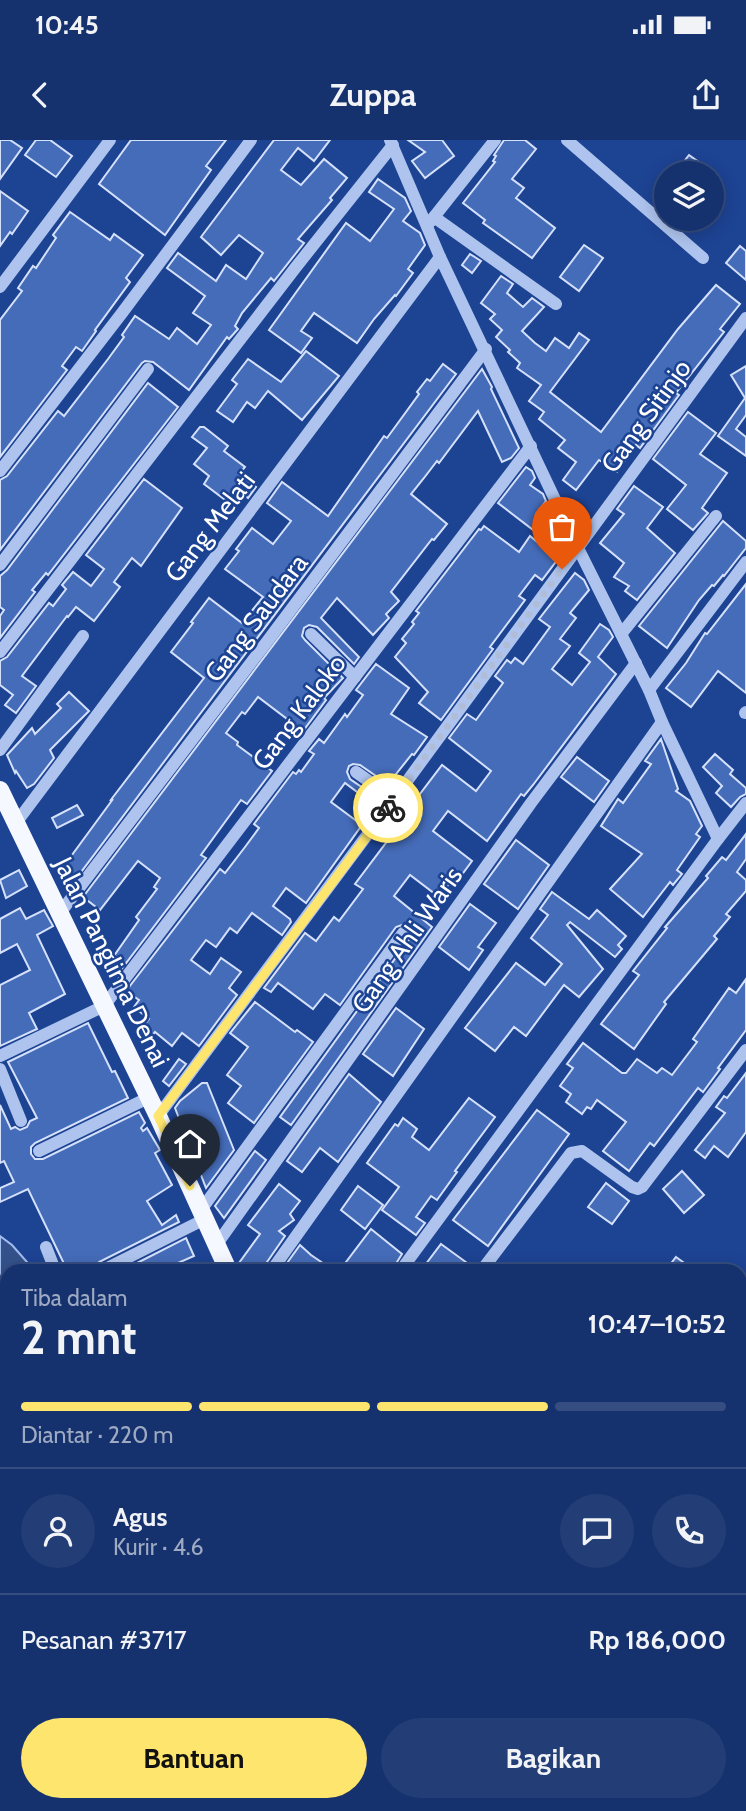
<!DOCTYPE html>
<html lang="id">
<meta charset="utf-8">
<style>
:root{--surface:#16326e;--page:#233e76;--text:#f1f3f6;--muted:#9eaac2;--line:#354d81;--accent:#fee56d}
body{margin:0;font-family:Cabin,sans-serif;background:var(--page);color:var(--text);height:100vh;display:flex;flex-direction:column;font-size:26px;white-space:nowrap}
*{box-sizing:border-box;margin:0}
p{font-size:23px;color:var(--muted)}
.icon{flex:none;width:38px;height:38px;fill:none;stroke:currentColor;stroke-width:2;stroke-linecap:round;stroke-linejoin:round}
.map{position:relative;flex:1;overflow:hidden}
.side{position:absolute;left:0px;top:1124px;width:747px;height:548px;display:flex;flex-direction:column;background:var(--surface);border-radius:21px 21px 0 0;box-shadow:0 4px 18px #0003,0 0 0 2px var(--line)}
.side>*{flex:none}
.controls{position:absolute;left:654px;top:21px;display:grid;gap:14px}
.controls a{display:grid;place-items:center;width:70px;height:70px;border-radius:50%;background:var(--surface);box-shadow:0 4px 18px #0003,0 0 0 2px var(--line);font-size:35px}
.pin{position:absolute;display:grid;place-items:center;width:60px;height:60px;color:#fff;margin:-72px -30px;border-radius:50% 50% 50% 0;rotate:-45deg;box-shadow:0 0 7px #0007}
.pin .icon{rotate:45deg}
.courier{position:absolute;display:grid;place-items:center;width:70px;height:70px;margin:-35px;border:5px solid #fee56d;border-radius:50%;background:#fff;color:#222;box-shadow:0 2px 9px #0007}
.summary em{font-style:normal;font-weight:700}
.summary div{display:flex;flex-direction:column-reverse}
.summary{display:flex;align-items:center;justify-content:space-between;height:119px;padding:0 21px}
h1{font-size:46px;font-weight:700;line-height:52px}
.bar{display:grid;grid-template-columns:repeat(4,1fr);gap:10px 7px;align-content:center;height:84px;padding:0 21px}
.bar i{height:9px;border-radius:5px;background:var(--line)}
.bar .active{background:var(--accent)}
.bar p{grid-column:span 4}
.line{display:flex;align-items:center;gap:18px;padding:0 21px;border-top:2px solid var(--line)}
.line div{flex:1}
.round{display:grid;place-items:center;flex:none;width:74px;height:74px;border-radius:37px;background:var(--page)}
.primary-button{display:flex;gap:14px;margin-top:auto;padding:14px 21px}
.primary-button a{flex:1;height:80px;border-radius:42px;background:var(--accent);color:#111;font-size:28px;font-weight:700;line-height:80px;text-align:center}
.primary-button a+a{background:var(--page);color:var(--text)}
.status{display:flex;justify-content:space-between;align-items:center;height:49px;padding:0 35px;background:var(--surface);direction:ltr}
.status svg{height:19px;fill:currentColor}
header{display:flex;justify-content:space-between;align-items:center;height:91px;padding:0 21px;background:var(--surface);font-size:32px;font-weight:700}
.map>svg:first-child{display:block}
</style>
<div class="status"><b>10:45</b><svg viewBox="0 0 49 12"><path d="M0 12V9h3v3zM5 12V6h3v6zM10 12V3h3v9zM15 12V0h3v12zM26 1h20v11H26zM47 4h2v5h-2z"/></svg></div>
<header><svg class="icon" aria-label="back" viewBox="0 0 24 24"><path d="M15 5l-7 7 7 7"/></svg>Zuppa<svg class="icon" aria-label="share" viewBox="0 0 24 24"><path d="M12 15V3M7 8l5-5 5 5M5 13v7h14v-7"/></svg></header>
<div class="map">
<svg width="746" height="1671" viewBox="0 0 746 1671">
<rect width="100%" height="100%" fill="#1d4393"/>
<g fill="#35518b" stroke="#a2bdf0" stroke-width="2">
<polygon points="0,1096 12,1105 34,1130 7,1130 7,1146 0,1139"/>
<polygon points="7,1310 7,1361 0,1368 0,1320"/>
<polygon points="0,1582 7,1598 7,1664 43,1664 48,1671 5,1671 0,1662"/>
</g>
<g fill="#456cb9" stroke="#d5e1fa" stroke-width="2">
<polygon points="0,0 10,0 22,8 0,39"/>
<polygon points="36,0 50,0 72,16 56,37 25,15"/>
<polygon points="131,0 226,0 206,26 211,30 165,95 99,44"/>
<polygon points="274,0 330,0 314,21 298,8 281,30 301,45 324,19 347,38 330,58 332,60 298,99 304,103 274,141 271,138 242,173 235,186 238,189 229,199 227,197 189,250 153,222 145,221 142,223 0,410 0,340 7,336 58,271 64,276 108,219 124,197 122,195 135,176 169,199 177,188 197,204 211,185 193,173 205,156 167,128 178,113 216,141 226,125 246,139 263,113 239,95 221,115 201,97"/>
<polygon points="408,0 442,0 454,16 425,38 412,21 425,12"/>
<polygon points="504,0 525,0 536,9 512,39 524,48 516,58 555,88 532,118 483,83 485,80 463,63 495,22 493,21 496,16 494,15"/>
<polygon points="689,15 703,25 697,33 675,33"/>
<polygon points="378,39 405,58 411,71 403,81 420,93 425,105 408,129 413,133 396,156 395,155 374,179 357,203 314,173 301,191 312,198 301,213 269,190 346,83 370,101 394,69 369,52"/>
<polygon points="0,51 28,71 12,94 10,92 0,106"/>
<polygon points="70,72 110,100 114,94 143,115 126,138 130,142 95,190 96,191 82,211 76,207 62,226 67,230 0,317 0,180 22,151 18,148 33,126 36,128 56,98 53,95"/>
<polygon points="584,105 603,118 579,151 560,137"/>
<polygon points="740,106 746,111 746,140 726,123"/>
<polygon points="470,114 481,121 472,133 462,125"/>
<polygon points="501,136 513,144 507,153 523,167 532,158 544,167 522,191 535,203 546,211 555,198 569,208 579,193 589,200 550,252 601,292 678,189 716,145 740,164 720,189 724,192 676,253 679,255 640,308 636,305 617,332 599,320 576,350 563,340 576,322 558,308 565,300 539,279 544,272 529,261 541,245 517,228 520,223 508,212 510,210 496,197 502,190 490,179 495,174 481,163"/>
<polygon points="306,211 339,236 302,280 268,251 255,268 247,262 233,282 217,271 237,244 232,240 248,219 281,242"/>
<polygon points="443,224 456,234 75,740 61,730 113,659 110,661 204,538 171,512 193,483 191,482 209,458 242,483 263,457 225,429 239,411 236,409 252,388 273,404 291,381 267,363 282,342 328,376 384,296 387,298 419,254 417,252 427,239 430,241"/>
<polygon points="746,226 746,275 736,289 746,297 746,316 718,296 745,258 731,235"/>
<polygon points="482,229 492,247 491,249 519,308 511,318 502,322 478,271 439,323 437,321 424,338 411,354 447,384 434,400 432,399 391,452 399,461 386,474 389,478 373,495 337,458 321,478 359,517 354,524 317,487 309,485 304,488 302,496 305,500 343,538 324,558 326,560 303,591 258,557 245,574 242,572 226,593 238,602 237,605 272,631 247,664 241,660 201,715 206,718 120,831 109,823 139,780 136,777 157,749 154,747 160,738 138,721 100,770 83,757"/>
<polygon points="148,243 178,267 48,435 46,433 32,450 35,452 0,498 0,476 4,470 0,467 0,436 7,430"/>
<polygon points="688,272 716,293 700,314 727,333 702,368 708,373 693,390 667,369 686,345 653,319"/>
<polygon points="200,287 204,287 228,306 224,311 245,327 239,334 256,347 248,358 243,354 239,358 234,354 228,362 204,344 209,336 194,324 207,308 192,297"/>
<polygon points="526,327 532,331 535,338 530,345 543,354 546,361 536,374 550,384 541,396 498,363"/>
<polygon points="144,339 182,368 141,426 132,418 114,442 120,447 94,481 76,467 68,477 67,476 22,536 36,546 16,573 5,565 13,555 0,545 0,521 7,517 49,463 53,466 66,449 62,445 73,432 91,446 104,429 86,415"/>
<polygon points="634,346 663,367 647,388 675,413 637,460 625,451 629,446 614,437 624,423 600,403 624,374 617,369"/>
<polygon points="723,381 746,401 746,408 724,436 723,435 714,446 712,445 699,460 667,508 639,486"/>
<polygon points="484,386 519,412 530,396 558,419 542,440 535,435 519,456 525,460 490,507 493,509 441,580 419,563 428,552 395,517 406,503 402,499 414,484 412,482 419,473 416,471 479,389 481,390"/>
<polygon points="575,433 584,440 589,450 570,473 576,478 560,499 570,506 552,529 572,545 590,522 579,513 600,484 609,490 613,497 598,517 616,534 533,645 524,656 521,654 487,701 448,671 433,691 472,721 458,740 455,737 439,757 410,735 394,756 432,787 291,985 280,977 410,798 411,790 405,784 396,787 340,865 325,854 313,869 278,843 271,852 264,848 305,793 316,801 334,777 339,781 363,749 355,744 388,700 384,696 392,686 394,688 442,625 476,651 491,631 449,598 467,574 476,580 503,543 495,536 507,520 511,523 515,518 523,524 550,487 539,479"/>
<polygon points="746,444 746,553 718,531 691,567 666,548 686,523 705,493 707,494"/>
<polygon points="376,524 409,548 391,574 427,597 414,615 412,614 393,638 397,640 392,647 360,625 353,624 349,626 347,632 350,639 382,661 377,667 345,643 331,662 362,685 306,763 286,748 273,766 290,779 291,782 282,795 252,773 237,793 230,788 216,807 206,800 191,820 210,834 221,818 241,832 229,848 237,855 199,906 182,893 172,906 155,892 147,902 137,895 149,879 134,867 139,860 126,851 220,729 225,733 245,707 259,688 254,684 293,632 296,634 299,630 301,632 314,614 309,611 319,599 324,603 345,574 347,577 363,555 356,550"/>
<polygon points="69,552 89,571 50,610 54,618 34,644 27,648 16,631 15,633 7,615 32,588 35,594 61,568 57,564"/>
<polygon points="661,599 678,649 676,651 690,661 702,686 696,694 700,697 677,730 682,734 673,745 670,742 643,777 610,749 642,714 601,686 618,659 623,663 651,624 645,621"/>
<polygon points="715,614 733,630 730,634 746,648 746,654 740,657 731,667 716,653 722,646 703,627"/>
<polygon points="577,617 609,641 594,662 561,637"/>
<polygon points="77,665 83,675 57,688 52,678"/>
<polygon points="746,694 746,719 737,732 746,740 746,751 726,774 730,777 714,796 717,799 664,862 666,864 634,909 601,884 639,835 633,831 667,788 665,787 708,738 706,736 722,717 726,720"/>
<polygon points="516,700 549,725 518,769 484,744"/>
<polygon points="19,730 27,746 6,758 0,740"/>
<polygon points="552,752 589,779 597,770 626,796 618,805 622,809 615,817 570,782 567,785 603,829 579,857 564,845 526,896 514,887 495,911 465,888 516,823 545,845 562,824 531,798 548,775 540,769"/>
<polygon points="470,764 496,783 478,807 483,810 469,830 439,807"/>
<polygon points="20,768 26,779 44,770 53,786 37,795 65,854 29,873 37,889 0,906 0,845 30,830 17,804 0,813 0,779"/>
<polygon points="746,839 746,890 718,928 720,929 703,952 698,948 654,1006 650,1003 629,1031 603,1011 626,982 597,960 591,969 587,967 582,974 566,962 571,954 560,946 573,928 567,924 583,903 622,933 626,933 637,919 657,933 662,928 672,935 697,902 693,899 729,848 736,853"/>
<polygon points="255,862 295,892 297,890 313,902 254,983 228,963 241,946 227,935 248,907 230,893"/>
<polygon points="396,868 424,889 393,936 363,914"/>
<polygon points="88,883 112,932 115,931 128,958 35,1003 31,1007 31,1014 35,1019 43,1019 139,972 145,983 141,988 143,991 147,988 160,1010 155,1013 172,1045 147,1061 162,1085 176,1075 179,1082 99,1122 94,1130 67,1130 28,1049 0,1062 0,1048 14,1042 4,1021 0,1023 0,965 11,989 15,987 20,990 27,987 30,981 37,978 8,922"/>
<polygon points="179,919 186,924 169,946 163,941"/>
<polygon points="746,933 746,992 728,1017 714,1006 705,1018 695,1010 725,973 716,967 724,956 727,958"/>
<polygon points="349,934 381,962 338,1022 320,1008 302,1032 287,1021"/>
<polygon points="202,943 207,943 234,1010 206,1048 175,968 180,961"/>
<polygon points="469,958 495,977 455,1031 457,1032 437,1060 431,1056 416,1077 425,1083 416,1095 382,1070 399,1047 367,1023 395,984 398,986 403,978 417,989 412,997 429,1010"/>
<polygon points="537,970 569,994 488,1106 453,1080"/>
<polygon points="255,1011 266,1020 224,1078 215,1066"/>
<polygon points="682,1031 704,1055 684,1073 663,1049"/>
<polygon points="606,1043 629,1061 612,1084 588,1067"/>
<polygon points="279,1044 300,1061 290,1074 294,1080 279,1091 285,1096 265,1125 263,1130 250,1130 239,1123 260,1094 248,1085"/>
<polygon points="358,1046 383,1065 365,1089 341,1070"/>
<polygon points="371,1089 402,1114 392,1130 340,1130"/>
<polygon points="186,1098 194,1116 162,1130 141,1130 137,1123"/>
<polygon points="441,1104 474,1128 473,1130 411,1130 416,1124 422,1129"/>
<polygon points="300,1105 311,1115 333,1130 282,1130"/>
<polygon points="676,1117 694,1130 666,1130"/>
</g>
<g fill="none" stroke-linecap="round" stroke-linejoin="round">
<g stroke="#aec4ee" stroke-width="12">
<polyline points="390,0 440,117 578,408 649,550 662,582 718,699"/>
<polyline points="567,0 703,118"/>
<polyline points="434,77 556,164"/>
<polyline points="430,82 495,0"/>
<polyline points="0,147 110,0"/>
<polyline points="0,331 122,173 251,0"/>
<polyline points="0,425 148,229"/>
<polyline points="622,493 716,376"/>
<polyline points="311,494 355,537"/>
<polyline points="0,512 296,127 393,5"/>
<polyline points="649,550 746,422"/>
<polyline points="745,573 746,572"/>
<polyline points="0,610 83,496"/>
<polyline points="356,632 394,659"/>
<polyline points="16,683 440,117"/>
<polyline points="60,773 269,499 486,209"/>
<polyline points="0,916 104,866 531,306"/>
<polyline points="0,929 21,981"/>
<polyline points="158,976 394,659 746,178"/>
<polyline points="39,1011 148,958"/>
<polyline points="201,1070 403,793"/>
<polyline points="217,1104 531,663 636,523"/>
<polyline points="46,1107 55,1130"/>
<polyline points="103,1130 205,1079"/>
<polyline points="272,1130 662,582"/>
<polyline points="401,1130 718,699 746,663"/>
<polyline points="482,1130 571,1013 582,1011 632,1047 638,1049 642,1047 746,910"/>
<polyline points="740,1418 746,1410"/>
<polyline points="740,1570 746,1563"/>
<polyline points="71,1664 74,1671"/>
<polyline points="329,1664 332,1671"/>
<polyline points="215,1671 235,1664"/>
<polyline points="550,1671 555,1664"/>
<polyline points="665,1671 670,1664"/>
</g>
<g stroke="#f6f8ff" stroke-width="18">
<polyline points="0,650 158,976 228,1130"/>
<polyline points="479,1664 482,1671"/>
</g>
</g>
<g fill="none" stroke-linecap="round" stroke-linejoin="round">
<polyline stroke="#b0bdd9" stroke-width="7" stroke-dasharray="0 12.6" points="388,668 562,429"/>
<polyline stroke="#fee56d" stroke-width="9" points="190,1046 158,976 388,668"/>
</g>
<g text-anchor="middle" dominant-baseline="central" stroke-width="5" stroke-linejoin="round" paint-order="stroke">
<g font-size="26" fill="#fff" stroke="#1d4393">
<text transform="translate(646 276) rotate(-54)">Gang Sitinjo</text>
<text transform="translate(210 387) rotate(-53)">Gang Melati</text>
<text transform="translate(256 478) rotate(-53)">Gang Saudara</text>
<text transform="translate(299 572) rotate(-53)">Gang Kaloko</text>
<text transform="translate(407 800) rotate(-55)">Gang Ahli Waris</text>
<text transform="translate(112 822) rotate(64)">Jalan Panglima Denai</text>
</g>
</g>
</svg>
<div class="controls">
<a><svg class="icon" aria-label="layers" viewBox="0 0 24 24"><path d="M12 4l9 5-9 5-9-5zM3 14l9 5 9-5"/></svg></a>
</div>
<div class="pin" style="left:562px;top:429px;background:#ea580c"><svg class="icon" aria-label="bag" viewBox="0 0 24 24"><path d="M5 8h14l-1 12H6zM9 8a3 3 0 0 1 6 0"/></svg></div>
<div class="pin" style="left:190px;top:1046px;background:#1f2937"><svg class="icon" aria-label="home" viewBox="0 0 24 24"><path d="M3 11l9-7 9 7M6 9v11h12V9"/></svg></div>
<div class="courier" style="left:388px;top:668px"><svg class="icon" aria-label="bike" viewBox="0 0 24 24"><circle cx="6" cy="16" r="4"/><circle cx="18" cy="16" r="4"/><path d="M6 16l4-8h5l3 8M10 8l3 8H6M13 5h3"/></svg></div>
<section class="side">
<div class="summary"><div><h1>2 mnt</h1><p>Tiba dalam</p></div><em>10:47–10:52</em></div>
<div class="bar"><i class="active"></i><i class="active"></i><i class="active"></i><i></i><p>Diantar · 220 m</p></div>
<div class="line" style="height:126px"><a class="round"><svg class="icon" aria-label="person" viewBox="0 0 24 24"><circle cx="12" cy="8" r="4"/><path d="M4 21q1-7 8-7t8 7"/></svg></a><div><b>Agus</b><p>Kurir · 4.6</p></div><a class="round"><svg class="icon" aria-label="chat" viewBox="0 0 24 24"><path d="M4 5h16v11H9l-5 4z"/></svg></a><a class="round"><svg class="icon" aria-label="phone" viewBox="0 0 24 24"><path d="M5 4h4l2 5-3 2q2 4 5 5l2-3 5 2v4C11 20 4 13 5 4z"/></svg></a></div>
<div class="line" style="height:91px"><div>Pesanan #3717</div><b>Rp 186,000</b></div>
<div class="primary-button"><a>Bantuan</a><a>Bagikan</a></div>
</section>
</div>
